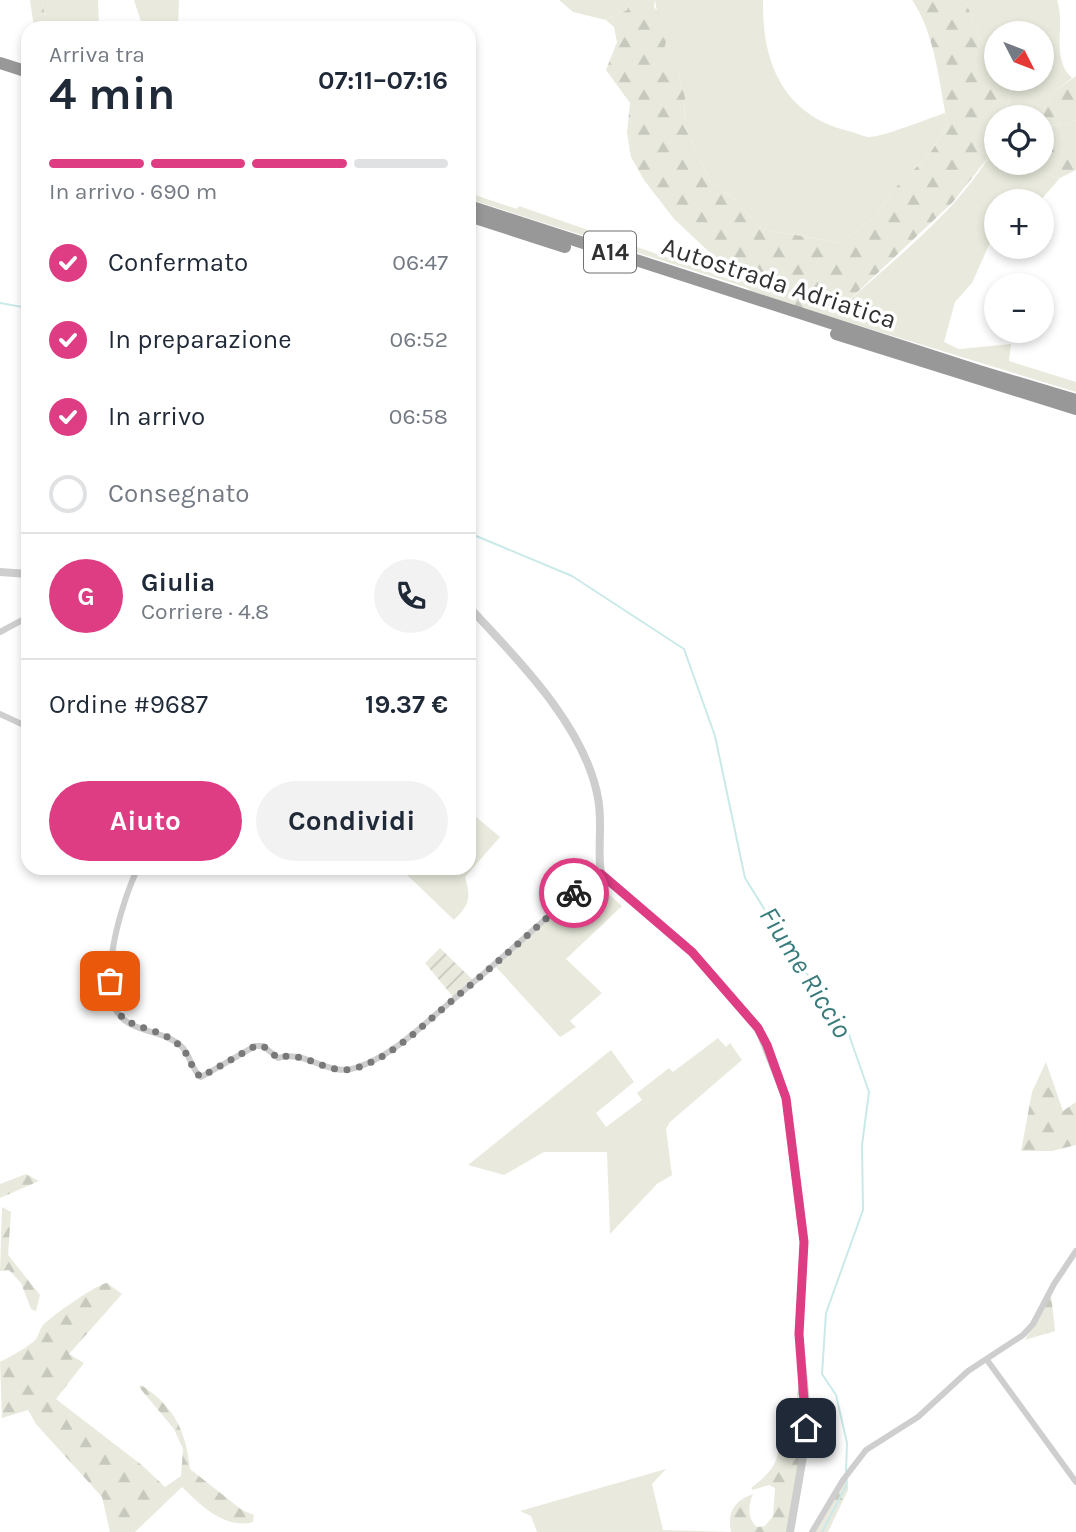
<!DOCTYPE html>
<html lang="it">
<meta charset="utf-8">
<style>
:root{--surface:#fff;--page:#f2f2f3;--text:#1f2937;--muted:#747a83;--line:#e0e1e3;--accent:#de3d84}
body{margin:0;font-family:Karla,sans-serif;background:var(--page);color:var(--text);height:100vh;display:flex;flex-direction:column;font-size:26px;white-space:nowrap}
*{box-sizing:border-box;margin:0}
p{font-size:23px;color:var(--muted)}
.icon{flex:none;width:38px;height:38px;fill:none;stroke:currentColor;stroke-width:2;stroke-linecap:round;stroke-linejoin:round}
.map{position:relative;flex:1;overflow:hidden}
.sheet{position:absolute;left:21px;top:21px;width:455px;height:854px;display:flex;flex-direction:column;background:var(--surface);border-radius:21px;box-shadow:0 4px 10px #0003}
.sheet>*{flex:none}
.needle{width:46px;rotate:132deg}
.tools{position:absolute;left:984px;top:21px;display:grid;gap:14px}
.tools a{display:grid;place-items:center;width:70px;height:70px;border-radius:50%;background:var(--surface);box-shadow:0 4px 10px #0003;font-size:35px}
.pin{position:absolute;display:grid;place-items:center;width:60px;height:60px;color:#fff;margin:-30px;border-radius:14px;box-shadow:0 4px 10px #0006}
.courier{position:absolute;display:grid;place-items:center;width:70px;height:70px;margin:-35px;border:5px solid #de3d84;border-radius:50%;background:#fff;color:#222;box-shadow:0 2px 9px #0007}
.head em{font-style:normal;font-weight:700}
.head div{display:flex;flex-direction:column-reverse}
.head{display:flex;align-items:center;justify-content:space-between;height:119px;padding:0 28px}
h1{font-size:46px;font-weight:700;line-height:52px}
.bar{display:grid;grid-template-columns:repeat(4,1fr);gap:10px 7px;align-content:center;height:84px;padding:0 28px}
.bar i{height:9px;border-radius:5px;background:var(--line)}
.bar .active{background:var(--accent)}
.bar p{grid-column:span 4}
.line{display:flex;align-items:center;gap:18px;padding:0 28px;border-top:2px solid var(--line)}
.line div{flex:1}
.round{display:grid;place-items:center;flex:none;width:74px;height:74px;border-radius:37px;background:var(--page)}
ol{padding:0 28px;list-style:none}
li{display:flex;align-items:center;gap:21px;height:77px}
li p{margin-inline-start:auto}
li .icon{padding:7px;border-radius:50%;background:var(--accent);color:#fff;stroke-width:4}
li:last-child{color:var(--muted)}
li i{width:38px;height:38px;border:4px solid var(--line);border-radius:50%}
.action{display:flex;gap:14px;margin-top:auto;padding:14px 28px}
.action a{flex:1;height:80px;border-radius:42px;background:var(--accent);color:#fff;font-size:28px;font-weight:700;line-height:80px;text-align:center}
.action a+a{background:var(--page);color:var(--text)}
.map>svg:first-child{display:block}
</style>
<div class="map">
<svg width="1076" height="1532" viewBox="0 0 1076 1532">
<defs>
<pattern id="forest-firs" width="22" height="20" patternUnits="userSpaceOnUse" patternTransform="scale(1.75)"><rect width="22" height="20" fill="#e9eadd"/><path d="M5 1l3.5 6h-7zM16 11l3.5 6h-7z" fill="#c8c9be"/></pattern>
<pattern id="garden-furrows" width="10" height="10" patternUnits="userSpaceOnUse" patternTransform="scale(1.75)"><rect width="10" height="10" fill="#e9eadd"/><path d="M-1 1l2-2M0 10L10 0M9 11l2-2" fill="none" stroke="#c8c9be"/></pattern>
</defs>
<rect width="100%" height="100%" fill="#fff"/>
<g fill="#e9eadd">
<polygon points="42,0 98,0 99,28 47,28"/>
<polygon points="134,0 179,0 178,28 143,28"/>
<polygon points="559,0 630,0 627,10 606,20 573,12"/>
<path d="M655,0H763C762,63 783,114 848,131C854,132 862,136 868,137C880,138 930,118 945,113L948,126L928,156L894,189L877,215L840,243L762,229L732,197L710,181L684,125L685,97L678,73L663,49Z"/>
<path d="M965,0H1057C1066,25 1050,58 1072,78L1055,91L1038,117H1005L1011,90L1005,79H1041V33H996V62L981,40Z"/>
<polygon points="1076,120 1076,145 1041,146 1041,124 1064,125"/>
<path d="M996,142V163H1013L1014,167L1060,178L1040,201H996V238L989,245L972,283L955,302L944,342L959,349L1011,344L1009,361L1076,382V392L831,317C881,269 968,206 996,142Z"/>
<polygon points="469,193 517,209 519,206 732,280 736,275 751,289 469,199"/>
<path d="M469,811L500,837L465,877C471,898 470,904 454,920L400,868H469Z"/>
<polygon points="593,880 622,906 566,959 602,993 570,1021 576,1027 560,1037 496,967"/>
<polygon points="718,1038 726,1047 730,1043 742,1060 670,1122 666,1129 672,1175 657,1184 610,1234 607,1152 544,1152 504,1175 468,1165 611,1050 634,1082 596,1113 606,1127 642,1100 637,1093 669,1068 673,1072"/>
<polygon points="666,1469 652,1484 663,1530 731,1532 537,1532 531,1516 520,1511"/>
</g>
<g fill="url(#forest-firs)">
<polygon points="30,0 42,0 47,28 34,28"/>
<path d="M630,0H655L654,7L670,27L664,49L678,73L685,97L684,125L710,181L732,197L762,229L840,243L877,215L894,189L928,156L948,126C939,85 936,35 912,0H965L981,40L996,62V79H1005L1011,90L1005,117H996V142L990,155L953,202L831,317L753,293L674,219L644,180L631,157L627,133L630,103L606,70L617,42L614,27L606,20L627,10Z"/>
<polygon points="1076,76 1076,120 1064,125 1041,124 1041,117 1038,117 1055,91"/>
<polygon points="1063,143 1076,145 1076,170 1060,178 1013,167 1013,163 1041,163 1041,146"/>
<polygon points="1046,1062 1063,1111 1076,1102 1076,1145 1052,1151 1021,1151 1032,1092"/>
<polygon points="26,1174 39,1181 0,1198 0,1184"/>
<polygon points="2,1207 11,1212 8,1255 40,1295 36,1311 31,1309 21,1283 9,1270 0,1271"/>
<path d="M107,1283L122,1294L69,1354L84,1363L56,1399L143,1466L165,1487L181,1476L183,1449L174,1429L139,1387L141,1385C174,1406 186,1431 190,1469L242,1510L254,1515L253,1522C225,1530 199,1504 182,1487L135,1532H110L102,1497L36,1424L28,1410L2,1418L0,1362C11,1356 23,1350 33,1342C39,1338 39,1329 44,1324C53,1315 97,1284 107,1283Z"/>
<polygon points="1051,1294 1055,1331 1025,1340"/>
<path d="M799,1382L805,1430L788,1532H731C727,1512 734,1501 753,1494C748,1505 747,1519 757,1527L765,1526L773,1516L775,1488L769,1485L752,1490V1487C770,1474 783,1459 777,1437L795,1449L794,1418Z"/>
<polygon points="848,1475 848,1490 828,1532 814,1532"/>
</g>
<polygon fill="url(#garden-furrows)" points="440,948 474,981 454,998 425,963"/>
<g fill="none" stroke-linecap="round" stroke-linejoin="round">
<g stroke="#cae9e9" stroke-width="2">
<polyline points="0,303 28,308"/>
<polyline points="469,533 572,576 684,649 715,736 745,878 788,947 848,1032 869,1092 862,1145 863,1210 826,1313 822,1374 836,1395 847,1443 846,1471"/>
<polyline points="822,1532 846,1486 846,1480"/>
</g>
<g stroke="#cecece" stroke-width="6">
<polyline points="0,632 28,617"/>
<polyline points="0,714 28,727"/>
<path d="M138,868C122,900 94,991 122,1018C138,1033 165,1031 181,1046C191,1055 191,1070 201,1077L255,1046H263L278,1058C305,1049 328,1077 355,1068C391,1057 419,1028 447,1005C498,962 547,918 596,873L601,874"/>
<polyline points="987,1360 1076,1482"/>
<polyline points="812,1532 843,1480 866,1450 918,1417 968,1371 1023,1335 1033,1324 1054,1284 1076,1251"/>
</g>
<g stroke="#cecece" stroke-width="8">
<polyline points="0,572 28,574"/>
<path d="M469,607C518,660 585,726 598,798C603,823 597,849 601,874L692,952L758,1028L786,1098L804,1242L799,1333L807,1413L805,1445L790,1532"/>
</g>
<g stroke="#989898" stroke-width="12">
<polyline points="0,63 28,72"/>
<polyline points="469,206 979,371 1076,400"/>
<polyline points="469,216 565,247"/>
<polyline points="836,334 1076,409"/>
</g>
</g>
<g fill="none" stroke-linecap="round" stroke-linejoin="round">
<path stroke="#797979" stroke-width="7" stroke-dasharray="0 12.6" d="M110,981C112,1038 150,1018 180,1046C190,1055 191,1070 201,1077L255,1046H263L278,1058C305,1049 328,1077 356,1068C392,1057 420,1028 448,1004C491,968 533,931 574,893"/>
<polyline stroke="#de3d84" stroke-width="9" points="574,893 596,873 601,874 692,952 758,1028 767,1045 786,1098 804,1242 799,1334 806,1428"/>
</g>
<g text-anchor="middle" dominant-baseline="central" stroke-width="7" stroke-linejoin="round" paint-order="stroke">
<rect fill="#fff" stroke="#6f6f6f" stroke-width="2" x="584" y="231.5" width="52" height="41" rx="5"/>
<g font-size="24" font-weight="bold" fill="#313131">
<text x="610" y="252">A14</text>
</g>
<g font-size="26" fill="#313131" stroke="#fff">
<text transform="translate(779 283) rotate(18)">Autostrada Adriatica</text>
</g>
<g font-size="28" font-style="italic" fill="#3a7c7d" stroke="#fff">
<text transform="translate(806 972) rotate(58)">Fiume Riccio</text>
</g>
</g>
</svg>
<div class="tools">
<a><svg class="needle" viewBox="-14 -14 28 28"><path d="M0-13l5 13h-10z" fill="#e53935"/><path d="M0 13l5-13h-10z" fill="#747a83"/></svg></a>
<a><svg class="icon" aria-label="locate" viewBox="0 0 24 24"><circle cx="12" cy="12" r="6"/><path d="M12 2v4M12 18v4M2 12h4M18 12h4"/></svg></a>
<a>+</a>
<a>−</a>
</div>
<div class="pin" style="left:110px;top:981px;background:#ea580c"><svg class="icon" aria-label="bag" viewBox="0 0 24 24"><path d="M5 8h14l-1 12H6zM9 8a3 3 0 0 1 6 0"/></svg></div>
<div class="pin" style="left:806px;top:1428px;background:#1f2937"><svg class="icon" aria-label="home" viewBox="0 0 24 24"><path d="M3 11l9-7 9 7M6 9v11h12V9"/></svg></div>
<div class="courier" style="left:574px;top:893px"><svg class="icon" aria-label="bike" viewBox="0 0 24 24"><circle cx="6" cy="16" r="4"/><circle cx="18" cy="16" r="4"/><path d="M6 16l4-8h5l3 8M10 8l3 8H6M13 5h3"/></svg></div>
<section class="sheet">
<div class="head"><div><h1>4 min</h1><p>Arriva tra</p></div><em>07:11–07:16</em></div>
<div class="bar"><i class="active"></i><i class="active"></i><i class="active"></i><i></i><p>In arrivo · 690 m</p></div>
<ol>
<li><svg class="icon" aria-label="check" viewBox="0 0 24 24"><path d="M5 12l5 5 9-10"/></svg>Confermato<p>06:47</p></li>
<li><svg class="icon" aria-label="check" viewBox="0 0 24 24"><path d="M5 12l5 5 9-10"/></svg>In preparazione<p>06:52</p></li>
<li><svg class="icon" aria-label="check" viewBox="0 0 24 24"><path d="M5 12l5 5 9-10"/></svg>In arrivo<p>06:58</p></li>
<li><i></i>Consegnato</li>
</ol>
<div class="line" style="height:126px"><b class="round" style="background:var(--accent);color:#fff">G</b><div><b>Giulia</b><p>Corriere · 4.8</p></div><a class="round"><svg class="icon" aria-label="phone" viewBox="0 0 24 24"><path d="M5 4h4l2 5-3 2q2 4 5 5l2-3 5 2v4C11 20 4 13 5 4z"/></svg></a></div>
<div class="line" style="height:91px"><div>Ordine #9687</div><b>19.37 €</b></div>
<div class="action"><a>Aiuto</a><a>Condividi</a></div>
</section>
</div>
